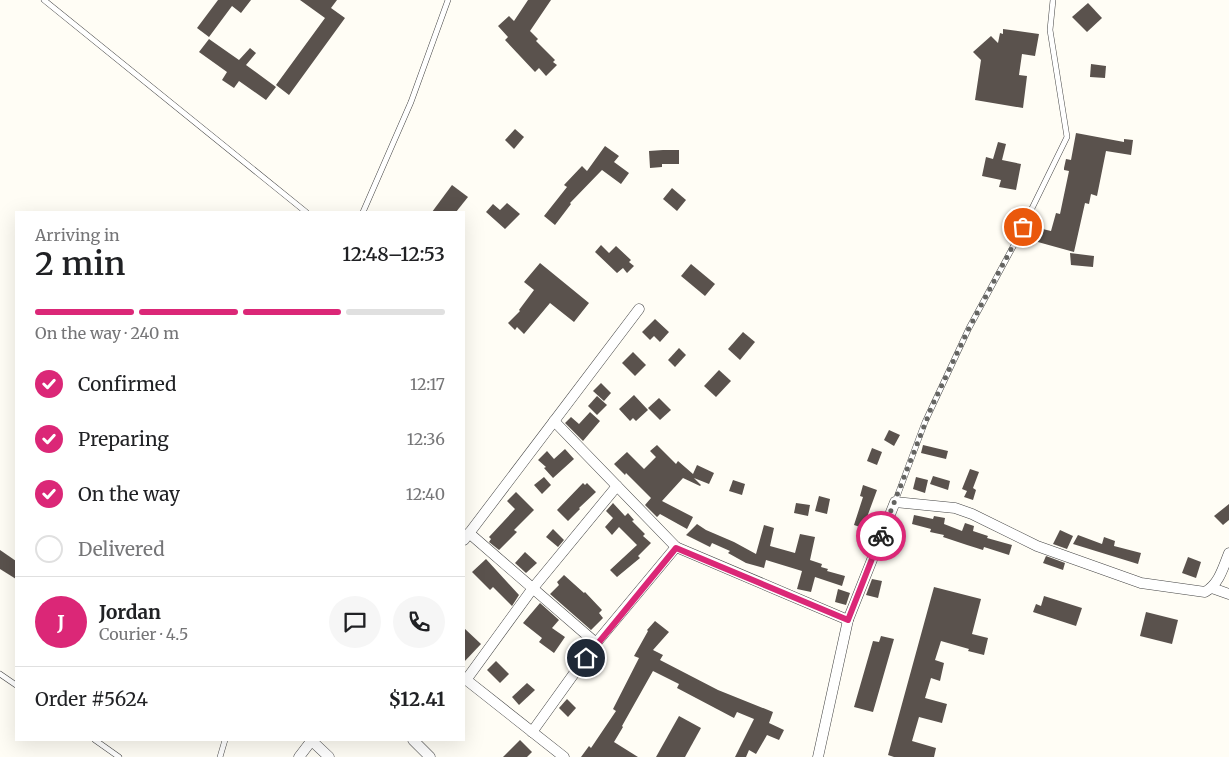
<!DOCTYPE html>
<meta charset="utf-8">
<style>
:root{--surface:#fff;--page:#f6f6f6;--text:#202124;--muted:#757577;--line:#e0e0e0;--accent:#db2777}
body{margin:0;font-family:Merriweather,serif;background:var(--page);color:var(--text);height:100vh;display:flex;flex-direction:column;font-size:19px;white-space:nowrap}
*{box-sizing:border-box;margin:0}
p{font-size:16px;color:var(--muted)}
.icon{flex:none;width:28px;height:28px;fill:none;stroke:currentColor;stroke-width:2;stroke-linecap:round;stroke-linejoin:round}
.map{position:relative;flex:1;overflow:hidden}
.side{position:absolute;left:15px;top:211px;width:450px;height:530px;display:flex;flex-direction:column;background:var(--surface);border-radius:0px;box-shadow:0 5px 20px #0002}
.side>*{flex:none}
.pin{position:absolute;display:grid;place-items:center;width:42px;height:42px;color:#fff;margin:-21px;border:2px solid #fff;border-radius:50%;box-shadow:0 1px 5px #0007}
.courier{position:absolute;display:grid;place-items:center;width:50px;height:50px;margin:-25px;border:4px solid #db2777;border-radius:50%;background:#fff;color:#222;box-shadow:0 1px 6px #0007}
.overview em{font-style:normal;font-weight:600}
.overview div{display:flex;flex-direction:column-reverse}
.overview{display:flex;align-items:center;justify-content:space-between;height:85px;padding:0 20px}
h1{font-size:32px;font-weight:600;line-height:38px}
.bar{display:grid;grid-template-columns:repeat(4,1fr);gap:8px 5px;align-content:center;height:60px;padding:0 20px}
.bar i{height:6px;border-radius:4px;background:var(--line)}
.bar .active{background:var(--accent)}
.bar p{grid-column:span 4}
.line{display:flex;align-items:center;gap:12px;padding:0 20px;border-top:1px solid var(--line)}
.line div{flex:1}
.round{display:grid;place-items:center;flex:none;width:52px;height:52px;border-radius:26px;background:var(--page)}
ol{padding:0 20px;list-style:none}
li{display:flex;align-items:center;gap:15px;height:55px}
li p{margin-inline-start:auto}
li .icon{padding:5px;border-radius:50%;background:var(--accent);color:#fff;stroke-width:4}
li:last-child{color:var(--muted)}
li i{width:28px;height:28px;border:2px solid var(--line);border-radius:50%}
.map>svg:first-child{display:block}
</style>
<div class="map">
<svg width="1229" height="757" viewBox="0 0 1229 757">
<rect width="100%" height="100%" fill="#fffdf5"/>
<g fill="#5a524d">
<polygon points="218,0 251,0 241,13 232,6 209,37 197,28"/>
<polygon points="300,0 337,0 331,8 345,18 289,95 276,85 325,18"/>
<polygon points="528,0 551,0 530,31 538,39 536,41 555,60 553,62 557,65 546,76 539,68 535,72 505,40 508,37 498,26 509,16 514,21"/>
<polygon points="1088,3 1102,18 1087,32 1072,17"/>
<polygon points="1003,29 1039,34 1035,56 1022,54 1019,75 1027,76 1023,108 975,100 981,60 973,52 991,36 998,43 1000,33 1003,34"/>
<polygon points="209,39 239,60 250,48 256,53 246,65 276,87 266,100 239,81 234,88 222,80 227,72 199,52"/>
<polygon points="1091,64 1106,66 1105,78 1090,77"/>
<polygon points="515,129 524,137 514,149 505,140"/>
<polygon points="1076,133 1124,142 1124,139 1133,140 1131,155 1106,151 1097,196 1091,194 1089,204 1085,203 1074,252 1027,239 1030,226 1051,231 1056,213 1060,214 1069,171 1064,170 1064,168 1066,159 1071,160"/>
<polygon points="998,142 1006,144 1002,160 1021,164 1016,190 999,187 1001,180 982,176 986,157 993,159"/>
<polygon points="605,146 619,156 614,162 629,173 621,184 602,170 570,203 571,204 555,225 544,216 567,187 564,185 582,166 587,171"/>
<polygon points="663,150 679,150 679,164 662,164 662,167 650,168 649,151"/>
<polygon points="452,185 468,197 456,212 432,212"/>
<polygon points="672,188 686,200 677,211 663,199"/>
<polygon points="507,203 520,214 505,229 486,212 493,204 500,210"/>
<polygon points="601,245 609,253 616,246 631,260 629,262 634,266 627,273 623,268 617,273 595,252"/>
<polygon points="1070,253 1094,256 1093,267 1071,265"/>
<polygon points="540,263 589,303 574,322 550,303 524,334 517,327 515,330 508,323 520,311 519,310 534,290 524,282"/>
<polygon points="691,264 715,284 705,296 681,276"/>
<polygon points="655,319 669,332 660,342 654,336 650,340 642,332"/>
<polygon points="743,332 755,342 740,360 728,349"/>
<polygon points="679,348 686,355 675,367 668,360"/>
<polygon points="633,352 646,365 635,376 622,363"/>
<polygon points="719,370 731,381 716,397 704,386"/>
<polygon points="601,383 611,393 604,401 593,391"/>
<polygon points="634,395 648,410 636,421 633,418 630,421 619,409"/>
<polygon points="597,396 607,405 597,415 588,406"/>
<polygon points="659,398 671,410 660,420 648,408"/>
<polygon points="590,412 600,421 583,441 565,423 571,417 579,424"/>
<polygon points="889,430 900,435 894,446 884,440"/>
<polygon points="657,445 676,464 678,461 693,474 697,465 714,473 709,484 694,478 701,485 700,486 683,478 662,501 693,517 687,529 660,514 657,517 645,505 651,498 626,473 625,475 614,464 627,452 644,469 656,457 650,451"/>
<polygon points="923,445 948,451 946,459 921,453"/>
<polygon points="872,448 882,452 877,465 867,461"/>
<polygon points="565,449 574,459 553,478 544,468 546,467 538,460 547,451 554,459"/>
<polygon points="970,469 979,472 973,488 976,490 973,500 964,497 967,491 962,489"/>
<polygon points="933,476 950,481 948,490 930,484"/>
<polygon points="544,477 551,485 542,494 534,485"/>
<polygon points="916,477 928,480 925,493 913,489"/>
<polygon points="733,480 745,484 742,495 729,491"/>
<polygon points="583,483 585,485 587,483 596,492 579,508 580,509 568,521 557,510"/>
<polygon points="863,485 877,490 863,528 854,525 863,497 860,496"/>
<polygon points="516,492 534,510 514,530 517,532 499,550 489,542 491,539 489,537 515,509 507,501"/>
<polygon points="819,496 830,499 827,514 815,511"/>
<polygon points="613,503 625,516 628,513 634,520 632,521 645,534 643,536 651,543 638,556 640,558 617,577 610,570 637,545 619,527 612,535 605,527 613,518 606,511"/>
<polygon points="796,503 810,505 808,516 794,513"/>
<polygon points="1229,504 1229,520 1223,525 1214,516"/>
<polygon points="914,515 933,519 934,516 945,518 944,524 962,531 965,523 974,526 973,531 988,536 987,538 1012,545 1009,555 984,547 983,550 967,545 943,537 944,535 930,532 931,529 912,524"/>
<polygon points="697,524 706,530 734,542 756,554 764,525 774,528 770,546 795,553 800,534 815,537 810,560 822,564 821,567 828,569 827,571 845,576 842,586 815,577 811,592 797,589 802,571 766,560 764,568 746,563 728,553 730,551 712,543 710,547 686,535"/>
<polygon points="553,529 564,540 558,547 546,537"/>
<polygon points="1060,530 1073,536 1067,549 1053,544"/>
<polygon points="1078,535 1102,544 1104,537 1115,541 1114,546 1141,553 1138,564 1073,544"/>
<polygon points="0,550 16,561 16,579 0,569"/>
<polygon points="525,552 537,563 526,573 515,563"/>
<polygon points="1046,556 1065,563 1063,570 1043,563"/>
<polygon points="1188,557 1201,562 1196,578 1182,573"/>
<polygon points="486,559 519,595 512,606 493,587 490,590 472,572"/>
<polygon points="564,575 584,593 585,592 602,610 599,613 603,618 591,630 550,594 559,585 557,582"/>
<polygon points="872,579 882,581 878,598 866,595"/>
<polygon points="934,587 981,599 972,634 988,638 984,655 968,651 969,649 941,641 935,660 944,663 940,681 931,678 925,698 947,704 942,723 919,717 912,741 936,748 934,757 894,757 888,755"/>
<polygon points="838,589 850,593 846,605 835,602"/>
<polygon points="1044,596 1082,608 1076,626 1033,612 1036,604 1041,606"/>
<polygon points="540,603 559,620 552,628 565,637 554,653 539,642 542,638 523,623"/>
<polygon points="1146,612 1178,620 1172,644 1140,636"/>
<polygon points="655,621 669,632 653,650 663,655 660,660 718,690 773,712 769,723 784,730 779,740 767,735 756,754 749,750 746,757 735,757 754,719 737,712 734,718 677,688 679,684 653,671 622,726 623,727 614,742 638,757 581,757 589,746 591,748 616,711 613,709 639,658 634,656 648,631 647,630"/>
<polygon points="464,628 481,644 464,662"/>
<polygon points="881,636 894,639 873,712 854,707 873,641 879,642"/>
<polygon points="496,661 509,674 500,683 487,670"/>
<polygon points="527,683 535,690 519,705 512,697"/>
<polygon points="567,699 576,708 568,717 559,708"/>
<polygon points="679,716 701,728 685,757 656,757"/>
<polygon points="520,740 532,752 527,757 503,757"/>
</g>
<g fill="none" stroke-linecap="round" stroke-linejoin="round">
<defs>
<g id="service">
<polyline points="44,0 306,212"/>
<polyline points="363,212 411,102 448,0"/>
<polyline points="895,502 925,422 969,328 1014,245 1067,137 1050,30 1053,0"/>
<polyline points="0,674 16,685"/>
<polyline points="95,740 119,757"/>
<polyline points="220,757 225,740"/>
</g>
<g id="minor">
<polyline points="554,421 676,547 848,620"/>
<polyline points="469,533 596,643"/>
<polyline points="464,540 639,309"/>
<polyline points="1212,588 1229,594"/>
<polyline points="464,678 564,757"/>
<polyline points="466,680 533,588 617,486"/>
<polyline points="532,732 596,643 676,547"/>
<polyline points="413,740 430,757"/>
<polyline points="312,741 329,757"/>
<polyline points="299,757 312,740"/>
<path d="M818,757L848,620L895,502L955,508L972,514L1037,546L1141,583L1205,592C1219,584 1223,568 1229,553"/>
</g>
</defs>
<use href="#service" stroke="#444" stroke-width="6"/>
<use href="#minor" stroke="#444" stroke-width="11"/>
<use href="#service" stroke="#fff" stroke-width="5"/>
<use href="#minor" stroke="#fff" stroke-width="10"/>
</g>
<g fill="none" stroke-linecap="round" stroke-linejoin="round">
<polyline stroke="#646461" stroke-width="5" stroke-dasharray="0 9" points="881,536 932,406 969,328 1023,227"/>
<polyline stroke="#db2777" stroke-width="6" points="586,658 676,548 848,620 881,536"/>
</g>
</svg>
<div class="pin" style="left:1023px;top:227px;background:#ea580c"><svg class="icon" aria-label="bag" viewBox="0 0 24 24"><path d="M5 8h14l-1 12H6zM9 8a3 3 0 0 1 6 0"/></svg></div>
<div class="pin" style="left:586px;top:658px;background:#1f2937"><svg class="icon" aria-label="home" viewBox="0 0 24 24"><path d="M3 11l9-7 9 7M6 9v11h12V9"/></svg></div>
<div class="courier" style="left:881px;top:536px"><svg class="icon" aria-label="bike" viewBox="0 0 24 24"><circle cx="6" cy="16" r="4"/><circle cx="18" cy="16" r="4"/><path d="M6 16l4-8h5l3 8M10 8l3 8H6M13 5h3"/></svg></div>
<section class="side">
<div class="overview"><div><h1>2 min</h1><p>Arriving in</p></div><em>12:48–12:53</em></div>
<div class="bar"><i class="active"></i><i class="active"></i><i class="active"></i><i></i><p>On the way · 240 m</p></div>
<ol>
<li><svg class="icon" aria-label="check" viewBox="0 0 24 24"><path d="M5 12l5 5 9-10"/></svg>Confirmed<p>12:17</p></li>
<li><svg class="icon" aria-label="check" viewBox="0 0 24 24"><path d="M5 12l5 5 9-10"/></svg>Preparing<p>12:36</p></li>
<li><svg class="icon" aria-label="check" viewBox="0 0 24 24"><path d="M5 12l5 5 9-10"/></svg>On the way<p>12:40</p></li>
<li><i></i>Delivered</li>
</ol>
<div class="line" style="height:90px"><b class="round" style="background:var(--accent);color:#fff">J</b><div><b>Jordan</b><p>Courier · 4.5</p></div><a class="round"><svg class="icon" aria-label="chat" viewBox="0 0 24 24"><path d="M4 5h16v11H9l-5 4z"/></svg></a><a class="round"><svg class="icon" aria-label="phone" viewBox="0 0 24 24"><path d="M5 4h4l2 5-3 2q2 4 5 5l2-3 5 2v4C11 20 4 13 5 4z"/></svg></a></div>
<div class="line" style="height:65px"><div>Order #5624</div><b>$12.41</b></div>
</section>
</div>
